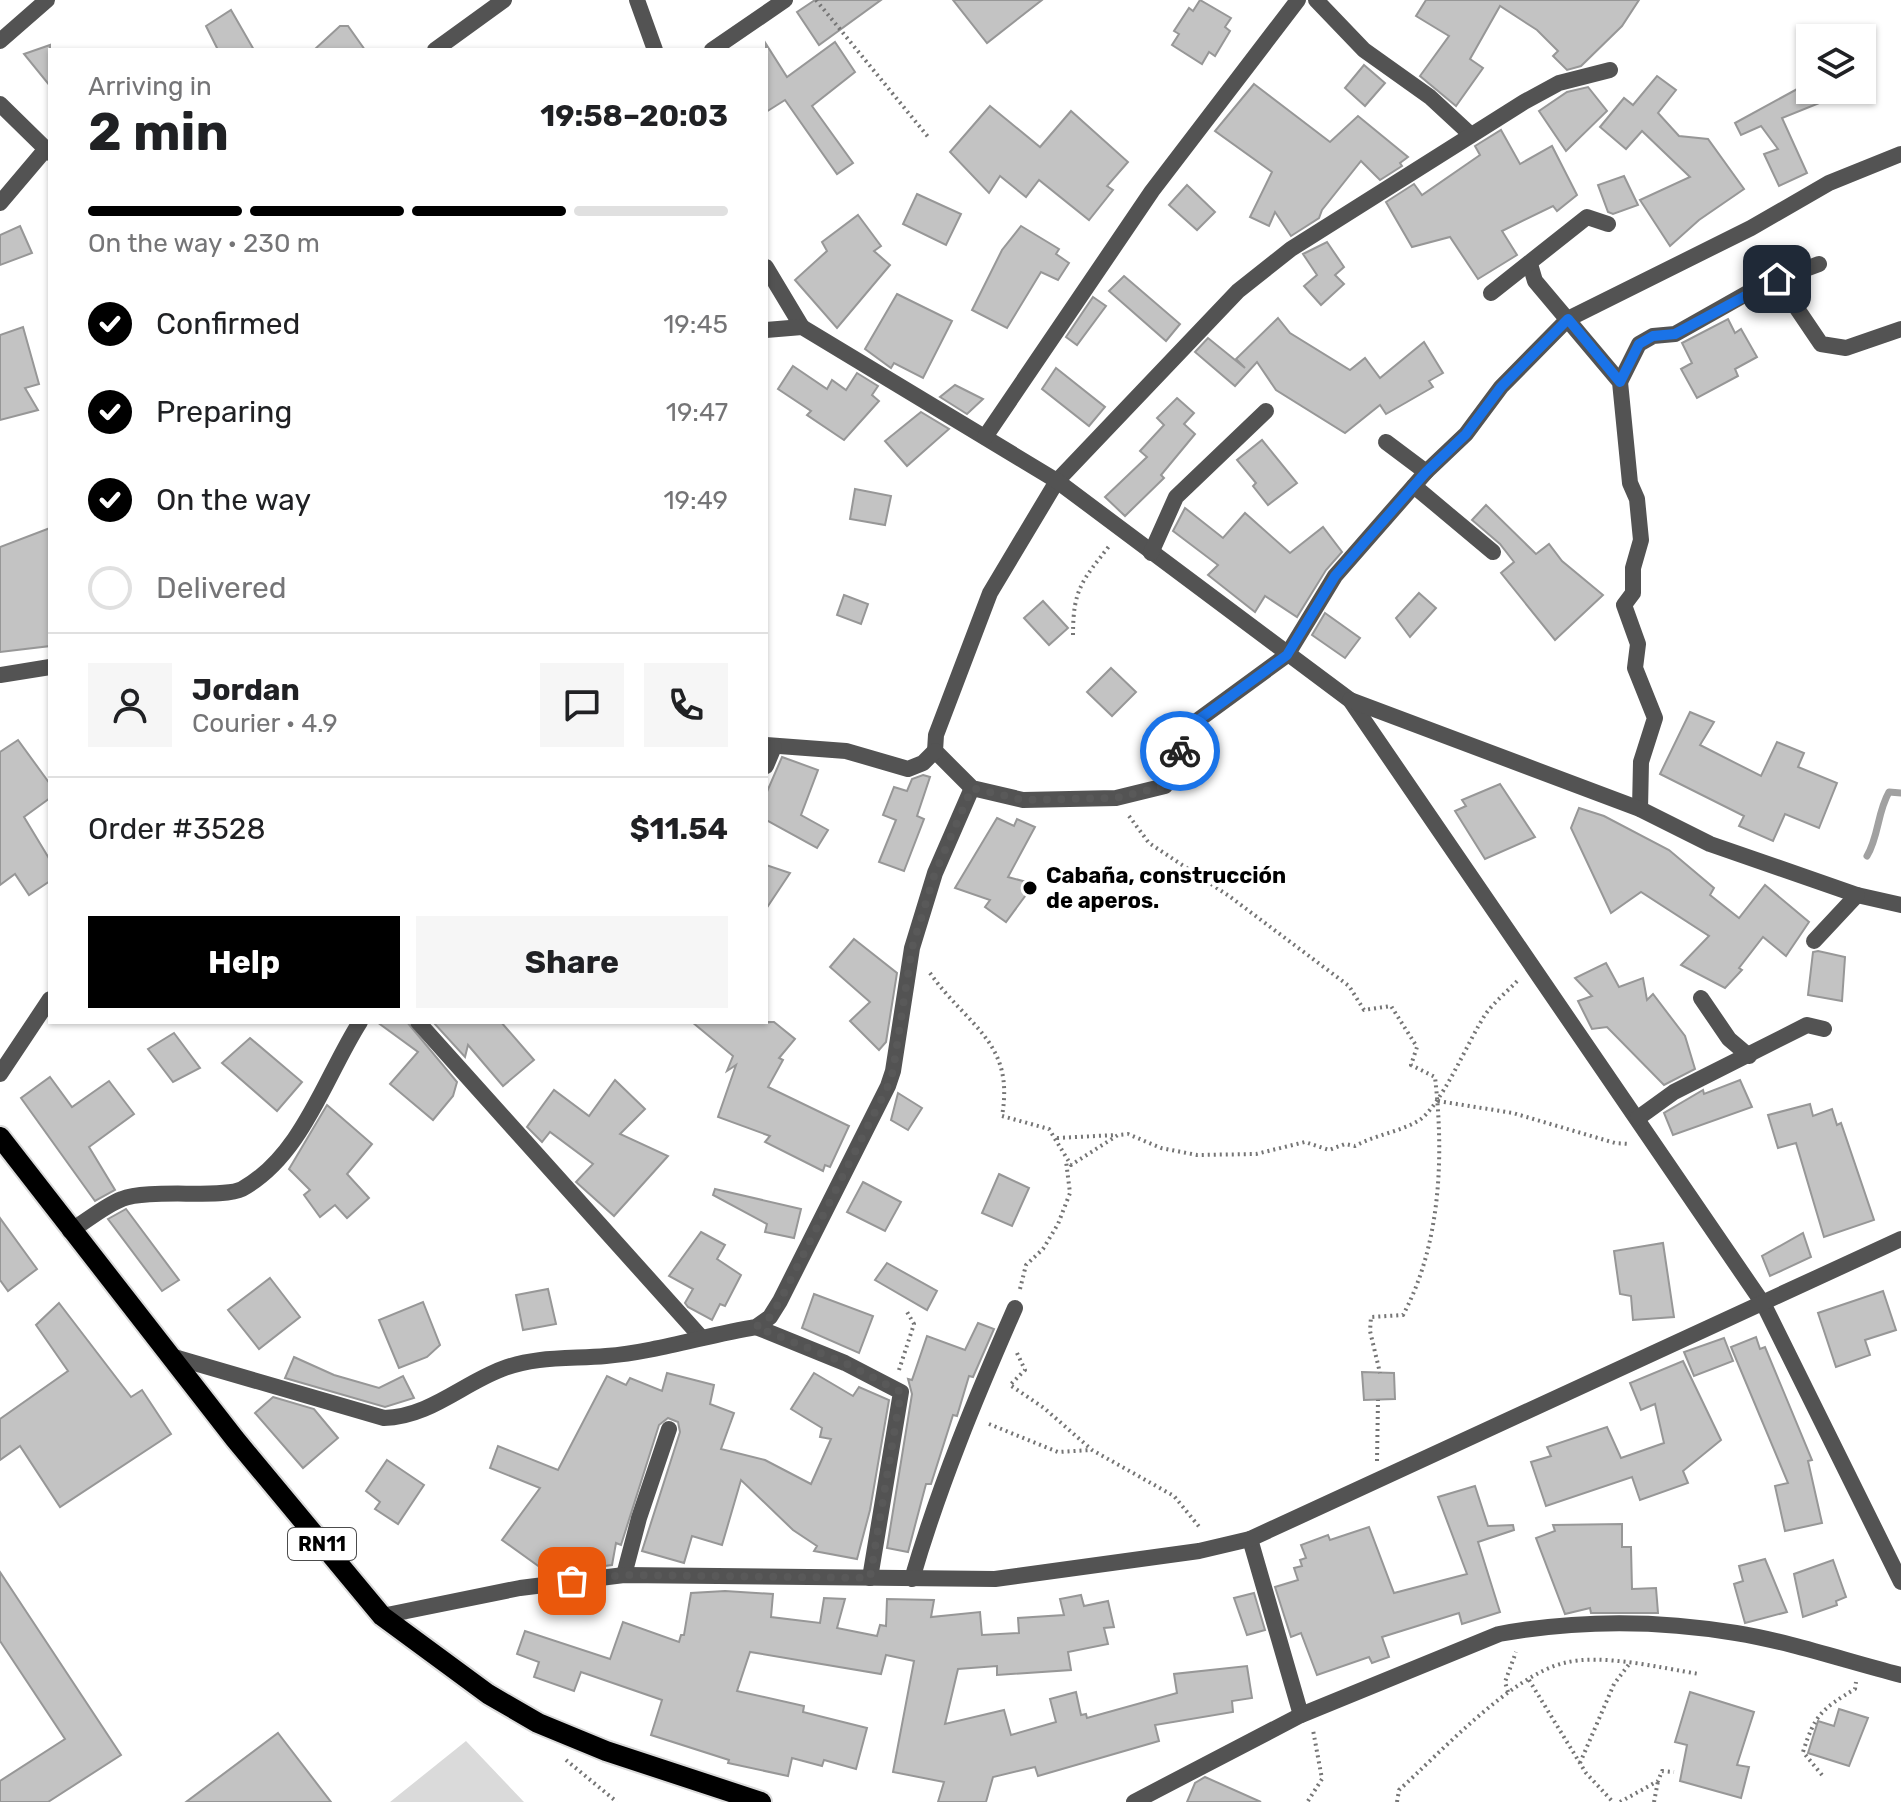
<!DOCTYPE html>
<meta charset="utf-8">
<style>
:root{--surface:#fff;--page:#f6f6f6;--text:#202124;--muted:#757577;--line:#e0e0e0;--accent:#000}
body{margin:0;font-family:Rubik,sans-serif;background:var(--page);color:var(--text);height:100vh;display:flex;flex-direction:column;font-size:30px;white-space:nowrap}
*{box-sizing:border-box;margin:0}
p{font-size:26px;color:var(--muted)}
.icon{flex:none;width:44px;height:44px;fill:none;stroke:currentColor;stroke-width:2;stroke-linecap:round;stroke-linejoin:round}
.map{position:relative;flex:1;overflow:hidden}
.side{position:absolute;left:48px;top:48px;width:720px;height:976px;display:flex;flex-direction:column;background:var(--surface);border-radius:0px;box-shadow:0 2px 6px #0004}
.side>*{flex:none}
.fabs{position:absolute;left:1796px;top:24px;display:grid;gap:16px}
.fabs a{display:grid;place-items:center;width:80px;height:80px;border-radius:0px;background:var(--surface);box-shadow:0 2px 6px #0004;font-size:40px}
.pin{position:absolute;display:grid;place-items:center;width:68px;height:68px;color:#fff;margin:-34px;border-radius:16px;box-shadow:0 4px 12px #0006}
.courier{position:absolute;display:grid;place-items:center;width:80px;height:80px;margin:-40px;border:6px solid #1a73e8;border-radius:50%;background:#fff;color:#222;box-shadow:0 2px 10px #0007}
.summary em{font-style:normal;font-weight:700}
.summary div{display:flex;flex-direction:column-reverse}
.summary{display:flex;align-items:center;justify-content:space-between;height:136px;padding:0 40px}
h1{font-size:52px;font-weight:700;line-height:60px}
.bar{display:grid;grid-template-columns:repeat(4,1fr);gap:12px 8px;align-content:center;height:96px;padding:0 40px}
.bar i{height:10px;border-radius:6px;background:var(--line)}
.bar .selected{background:var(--accent)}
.bar p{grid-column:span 4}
.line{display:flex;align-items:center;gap:20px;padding:0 40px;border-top:2px solid var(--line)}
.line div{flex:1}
.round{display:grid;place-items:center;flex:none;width:84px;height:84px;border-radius:0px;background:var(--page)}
ol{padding:0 40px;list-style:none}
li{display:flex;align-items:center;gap:24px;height:88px}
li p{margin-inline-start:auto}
li .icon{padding:8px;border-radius:50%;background:var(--accent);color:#fff;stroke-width:4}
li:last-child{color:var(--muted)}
li i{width:44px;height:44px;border:4px solid var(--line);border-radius:50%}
.primary-button{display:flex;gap:16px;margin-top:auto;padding:16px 40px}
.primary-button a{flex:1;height:92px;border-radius:0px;background:var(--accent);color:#fff;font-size:32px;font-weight:700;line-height:92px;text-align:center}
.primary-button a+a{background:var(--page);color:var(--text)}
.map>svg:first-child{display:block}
</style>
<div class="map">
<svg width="1901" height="1802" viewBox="0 0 1901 1802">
<rect width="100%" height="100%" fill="#fff"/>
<polygon fill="#dadada" points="466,1741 524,1802 390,1802"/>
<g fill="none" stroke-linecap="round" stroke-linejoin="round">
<path stroke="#a1a1a1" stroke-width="7" d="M1867,856C1879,836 1877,813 1889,792L1901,793"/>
</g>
<g fill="#c3c3c3" stroke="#979797" stroke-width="2">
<polygon points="815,0 881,0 819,45 797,12"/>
<polygon points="953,0 1042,0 987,43"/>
<polygon points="1200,0 1231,18 1225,27 1230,31 1215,56 1209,52 1202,64 1172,45 1179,34 1174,31 1189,8 1193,11"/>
<polygon points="1426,0 1639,0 1622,26 1581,66 1567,70 1553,56 1558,51 1537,30 1500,6 1470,59 1483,68 1456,106 1420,76 1449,36 1416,16"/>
<polygon points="231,10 254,50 218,50 206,26"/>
<polygon points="340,26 348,26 365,50 314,50"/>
<polygon points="835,42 855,72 812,106 853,163 837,174 785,100 766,112 766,44 787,77"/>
<polygon points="50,45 50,86 24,54"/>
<polygon points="1364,65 1385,83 1365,106 1345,88"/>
<polygon points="1657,76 1676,90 1658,113 1679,136 1708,139 1744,189 1699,220 1670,246 1640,200 1690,177 1642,131 1626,149 1600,127 1624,98 1633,105"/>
<polygon points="1810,82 1810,90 1849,91 1782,118 1807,173 1779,186 1764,154 1778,149 1761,126 1741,135 1735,123"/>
<polygon points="1254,84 1330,142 1358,116 1408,157 1400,163 1402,166 1380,180 1361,161 1322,210 1319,218 1291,236 1275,212 1269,226 1250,217 1272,172 1215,131"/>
<polygon points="1588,87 1607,111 1566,151 1539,111 1567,92"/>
<polygon points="990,106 1040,147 1071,111 1128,162 1107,186 1113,190 1089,220 1039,180 1026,197 1000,176 989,193 950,152"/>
<polygon points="1501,130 1520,164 1552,146 1577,195 1557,211 1553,206 1502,231 1517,255 1478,279 1450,237 1412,247 1386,202 1414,184 1422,195 1480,155 1475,146"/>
<polygon points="1624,176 1638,205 1613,214 1608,212 1598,185"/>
<polygon points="1187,185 1215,212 1197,230 1169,205"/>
<polygon points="917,194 961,214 946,245 903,224"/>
<polygon points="858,215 881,246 874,251 890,265 837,328 795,280 827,251 822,242"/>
<polygon points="20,226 32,253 0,265 0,235"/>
<polygon points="1021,226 1059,249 1056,254 1069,263 1058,280 1041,272 1007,328 972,310 1002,250"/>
<polygon points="1327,242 1344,267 1335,275 1344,284 1321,305 1304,286 1317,275 1303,254"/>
<polygon points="1124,276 1180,324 1166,341 1109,291"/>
<polygon points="897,294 952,321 923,378 894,363 891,368 865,349"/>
<polygon points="1093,297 1106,306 1077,345 1066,337"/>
<polygon points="1278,318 1290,333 1350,370 1365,358 1380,378 1424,342 1443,373 1429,381 1433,387 1386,414 1380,405 1345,433 1276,390 1257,362 1235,386 1195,352 1208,338 1245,368 1236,359"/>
<polygon points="1728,319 1735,333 1741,329 1757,357 1735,369 1738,376 1697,398 1681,369 1692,363 1682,343"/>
<polygon points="23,327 39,384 25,388 38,410 0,420 0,335"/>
<polygon points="793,366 827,389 832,380 846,390 857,373 878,386 872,395 879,401 844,440 807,415 811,411 778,389"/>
<polygon points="1056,368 1105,407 1089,426 1042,389"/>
<polygon points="955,385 983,399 967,414 940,397"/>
<polygon points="1177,398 1194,413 1184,424 1195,434 1161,475 1164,478 1125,516 1105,497 1147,457 1140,451 1164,425 1157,418"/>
<polygon points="921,412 949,429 907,466 885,441"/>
<polygon points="1262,440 1297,483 1268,505 1253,486 1256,483 1237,460"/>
<polygon points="855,489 891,496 885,525 850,519"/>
<polygon points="1486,505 1536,554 1549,544 1562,561 1603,595 1555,640 1501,573 1514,562 1500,544 1472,520"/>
<polygon points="1185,508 1223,538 1245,513 1290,553 1323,527 1342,552 1326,570 1297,617 1265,596 1255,612 1208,575 1218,565 1173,531"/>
<polygon points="50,528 50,646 0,652 0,547"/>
<polygon points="1419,593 1436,608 1410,637 1396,618"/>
<polygon points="844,595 868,604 861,624 837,615"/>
<polygon points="1043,601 1068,628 1049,645 1024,618"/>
<polygon points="1325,613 1360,638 1345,658 1312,635"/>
<polygon points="1111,668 1136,692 1112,716 1087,692"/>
<polygon points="1690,712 1714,722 1700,745 1761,776 1777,742 1804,753 1798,767 1837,783 1819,828 1785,814 1773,841 1739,826 1744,816 1660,774"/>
<polygon points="18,740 50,784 50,798 24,817 50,860 50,881 29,895 15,874 0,885 0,752"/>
<polygon points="782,757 818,770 801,815 828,830 817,848 766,820 766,794"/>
<polygon points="923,775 930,777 917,816 924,819 904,871 879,862 896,820 883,815 894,787 907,791 912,779"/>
<polygon points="1500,784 1535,837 1485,859 1455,811 1466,806 1462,800"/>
<polygon points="1579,808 1604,816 1669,850 1714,888 1710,895 1739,918 1765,885 1809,922 1786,956 1763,937 1739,968 1742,970 1725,988 1681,965 1709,936 1641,892 1611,913 1571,828"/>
<polygon points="997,818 1014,826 1017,819 1035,827 1008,877 1034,884 1006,922 985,907 990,900 955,888"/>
<polygon points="766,865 790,873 766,909"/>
<polygon points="854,939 897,973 886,1042 879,1050 850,1021 870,1002 830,967"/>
<polygon points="1818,951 1845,957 1842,1001 1808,995 1813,952"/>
<polygon points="1606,963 1619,987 1643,978 1647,1000 1653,994 1685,1036 1695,1069 1664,1085 1607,1027 1592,1029 1578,1001 1592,996 1575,978"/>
<polygon points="377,1022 407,1022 457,1082 453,1096 433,1120 390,1084 418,1052"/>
<polygon points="433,1022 501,1022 534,1060 503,1086 468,1045 465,1057"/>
<polygon points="692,1022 774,1022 795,1039 779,1058 783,1060 768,1087 849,1126 830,1167 825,1165 823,1171 765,1142 770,1136 718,1117 736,1065 727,1071 733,1056"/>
<polygon points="174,1033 200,1068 173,1082 148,1049"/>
<polygon points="250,1038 302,1082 277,1111 222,1063"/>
<polygon points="50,1077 72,1107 109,1081 134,1114 89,1147 115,1190 95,1201 21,1098"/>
<polygon points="615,1080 645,1109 620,1134 668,1156 614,1216 576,1182 593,1164 550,1132 542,1142 527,1127 554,1090 589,1116"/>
<polygon points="1740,1080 1752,1107 1673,1135 1664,1113 1703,1090 1704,1094"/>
<polygon points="898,1093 922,1108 908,1130 891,1120"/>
<polygon points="1810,1104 1813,1116 1832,1109 1837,1125 1841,1123 1874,1220 1824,1237 1796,1143 1778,1148 1768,1115"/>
<polygon points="327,1105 372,1144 347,1174 369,1198 347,1218 335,1205 320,1217 304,1195 310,1190 289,1169"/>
<polygon points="999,1174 1029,1188 1012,1226 982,1213"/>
<polygon points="863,1182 901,1202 885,1231 847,1212"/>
<polygon points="715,1189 801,1209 794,1238 765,1232 767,1224 713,1195"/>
<polygon points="126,1209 179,1280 162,1291 108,1219"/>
<polygon points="0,1218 37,1269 8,1291 0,1280"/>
<polygon points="701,1232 725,1245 717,1259 741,1275 725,1306 720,1304 712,1320 688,1307 685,1303 693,1289 669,1276"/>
<polygon points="1803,1233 1811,1257 1770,1276 1762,1256"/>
<polygon points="1663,1243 1674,1317 1633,1320 1631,1296 1620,1294 1614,1251"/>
<polygon points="887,1263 937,1291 927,1310 875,1280"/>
<polygon points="270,1278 300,1317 259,1349 228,1310"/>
<polygon points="548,1289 556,1324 523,1330 516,1295"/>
<polygon points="1883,1291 1896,1330 1865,1340 1870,1355 1836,1367 1818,1313"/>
<polygon points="814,1294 873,1316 859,1353 802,1328"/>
<polygon points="423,1302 440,1345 427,1357 399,1368 379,1320"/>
<polygon points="59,1303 131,1397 142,1390 171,1434 60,1507 20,1446 0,1460 0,1419 68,1371 36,1325"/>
<polygon points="978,1323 994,1329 973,1377 969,1376 957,1416 953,1415 931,1484 926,1484 908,1552 887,1548 912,1394 908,1379 912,1380 927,1336 965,1350"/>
<polygon points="1756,1337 1760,1349 1765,1347 1812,1460 1808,1461 1822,1523 1785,1531 1775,1486 1788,1483 1731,1347"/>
<polygon points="1724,1338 1733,1361 1694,1376 1684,1352"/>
<polygon points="294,1357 334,1375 379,1388 403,1376 414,1398 385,1407 285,1378"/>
<polygon points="1683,1361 1721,1440 1683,1471 1688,1483 1640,1500 1632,1477 1546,1506 1531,1462 1551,1456 1547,1447 1607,1427 1621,1458 1664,1443 1655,1404 1641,1410 1630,1383"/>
<polygon points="1362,1372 1394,1373 1395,1399 1364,1400"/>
<polygon points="667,1373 714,1385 710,1404 734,1413 721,1449 765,1460 811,1484 831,1439 820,1437 822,1428 791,1409 814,1373 853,1396 859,1387 889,1400 870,1510 857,1559 814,1551 817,1546 793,1530 741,1480 722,1545 692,1536 684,1563 642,1551 680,1432 678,1422 668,1418 659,1425 621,1545 616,1543 612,1565 548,1573 502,1540 540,1488 490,1468 498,1446 558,1470 607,1376 626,1385 630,1378 662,1391"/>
<polygon points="273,1397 314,1409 338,1438 303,1468 255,1413"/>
<polygon points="387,1460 424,1485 398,1524 375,1509 380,1502 366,1491"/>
<polygon points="1475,1486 1488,1526 1513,1525 1514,1530 1478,1542 1500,1612 1462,1624 1459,1613 1382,1637 1389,1657 1372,1663 1369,1657 1317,1675 1301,1633 1291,1637 1275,1587 1298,1580 1294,1568 1302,1566 1300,1560 1306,1558 1301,1545 1328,1535 1330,1540 1369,1527 1394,1593 1467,1574 1438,1497"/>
<polygon points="1622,1524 1622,1547 1631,1547 1632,1589 1656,1588 1658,1613 1591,1613 1590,1608 1565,1614 1536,1538 1555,1531 1553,1525"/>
<polygon points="1765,1559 1787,1612 1745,1623 1734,1584 1743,1581 1739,1566"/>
<polygon points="1833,1560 1846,1597 1836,1601 1837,1605 1803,1617 1794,1574"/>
<polygon points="0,1572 121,1755 48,1802 0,1802 0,1781 65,1739 0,1641"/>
<polygon points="725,1591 773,1594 771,1617 820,1623 824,1598 845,1599 837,1628 877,1636 880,1625 886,1626 887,1599 934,1600 931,1617 980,1612 982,1635 1019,1633 1018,1618 1064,1615 1060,1599 1081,1595 1084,1606 1108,1601 1114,1627 1104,1628 1108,1644 1068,1652 1071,1670 997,1675 997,1666 958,1669 945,1724 1004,1710 1011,1735 1056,1722 1050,1699 1076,1692 1081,1715 1086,1714 1087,1718 1177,1693 1174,1674 1247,1666 1252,1698 1232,1701 1233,1712 1155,1725 1159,1741 1038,1776 1035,1767 993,1777 986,1802 938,1802 944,1782 893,1772 914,1661 886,1655 881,1674 750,1652 737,1691 804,1706 803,1712 867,1728 856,1769 824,1760 822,1766 792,1758 788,1776 728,1763 729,1760 651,1735 662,1700 581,1672 574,1691 534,1677 539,1662 517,1654 525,1631 610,1659 623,1622 679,1642 681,1635 684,1635 691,1593"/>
<polygon points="1254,1593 1265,1630 1247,1635 1234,1598"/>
<polygon points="1690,1692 1754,1712 1737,1765 1749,1767 1741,1798 1680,1781 1687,1745 1675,1742"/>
<polygon points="1839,1709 1868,1718 1849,1766 1808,1753 1818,1721 1834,1726"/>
<polygon points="278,1733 331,1802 186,1802"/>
<polygon points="1205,1777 1261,1802 1187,1802 1195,1783"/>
</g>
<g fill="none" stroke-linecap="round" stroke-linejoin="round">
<defs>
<polyline id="primary" points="0,1137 235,1439 382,1616 488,1694 538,1723 606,1751 761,1802"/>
</defs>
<use href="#primary" stroke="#dbdbdb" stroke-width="24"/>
<g stroke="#757575" stroke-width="4" stroke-dasharray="2 4" stroke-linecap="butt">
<polyline points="816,0 929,138"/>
<path d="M1073,635C1073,589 1082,581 1110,545"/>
<path d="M1129,816L1149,843L1229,896L1349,986L1364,1010L1391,1006L1417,1047L1411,1065L1435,1077C1444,1156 1441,1244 1403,1315L1371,1317L1370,1331L1380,1373"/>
<path d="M930,973C968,1027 1015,1042 1002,1116L1049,1129L1071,1165L1118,1135L1128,1134L1161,1148L1197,1155L1256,1154L1305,1142L1329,1150L1345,1144L1355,1146C1375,1135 1399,1132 1418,1121C1441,1107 1468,1041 1485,1015C1494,1002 1508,991 1519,979"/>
<polyline points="1438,1101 1513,1113 1615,1143 1630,1144"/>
<polyline points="1057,1138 1116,1135"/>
<polyline points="1020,1289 1026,1265 1043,1249 1058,1224 1070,1193 1066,1161"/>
<polyline points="1017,1353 1025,1370 1010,1385 1044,1408 1092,1450 1174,1496 1201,1529"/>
<polyline points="899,1370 914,1324 906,1310"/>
<polyline points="989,1424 1058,1452 1090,1450"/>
<polyline points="1377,1461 1378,1400"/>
<polyline points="1529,1680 1586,1773 1613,1802"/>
<polyline points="1508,1692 1505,1682 1516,1652"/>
<polyline points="566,1760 617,1802"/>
<polyline points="1580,1763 1614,1684 1630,1663"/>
<path d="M1822,1775L1803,1752C1815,1714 1822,1709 1855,1689L1856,1682"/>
<polyline points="1308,1801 1322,1779 1313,1730"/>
<path d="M1397,1802L1399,1790C1440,1753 1511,1676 1564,1663C1601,1653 1661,1668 1699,1674"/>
<polyline points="1620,1802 1658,1781 1662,1771 1674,1772"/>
<polyline points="1654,1802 1658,1781"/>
</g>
<g stroke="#535353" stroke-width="16">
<polyline points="637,0 655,50"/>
<polyline points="1316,0 1364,50 1430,97 1470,134"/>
<polyline points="0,41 47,0"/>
<polyline points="435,50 504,0"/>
<polyline points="712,50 785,0"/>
<polyline points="1610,70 1559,83 1524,102 1291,249 1238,291 1057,481 990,593 936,735 935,751 972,788 1023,800 1116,798 1165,786 1190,726 1287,655 1335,576 1426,472 1466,434 1501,387 1568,319 1751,228 1829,183 1901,154"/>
<polyline points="0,104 50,153"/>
<polyline points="0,203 45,150"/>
<polyline points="1530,264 1535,281 1620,382 1630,483 1637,499 1641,540 1633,568 1633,593 1624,605 1638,644 1635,668 1655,718 1641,762 1640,809"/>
<polyline points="766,267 802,327"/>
<polyline points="1777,279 1821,344 1846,348 1901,329"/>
<polyline points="1491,293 1587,217 1608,224"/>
<polyline points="766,330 802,327 1057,481 1350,700 1764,1305 1901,1582"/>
<polyline points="1620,382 1639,344 1653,336 1675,334 1760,286 1819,264"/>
<polyline points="985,437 1152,191 1298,0"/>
<polyline points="1386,442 1426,472"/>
<polyline points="1414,486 1493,552"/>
<polyline points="1151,553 1176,497 1266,411"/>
<polyline points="0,675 50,667"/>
<polyline points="1350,700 1640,809 1710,844 1857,895 1901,905"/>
<polyline points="766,745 846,751 908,769 923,763 935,751"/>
<polyline points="766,766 774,747"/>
<polyline points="1814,941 1857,895"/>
<polyline points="1701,998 1729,1039 1749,1056"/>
<polyline points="418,1022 700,1336"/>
<polyline points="0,1074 50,999"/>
<polyline points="1638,1118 1674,1092 1807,1025 1824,1029"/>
<path d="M70,1231C87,1221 104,1206 122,1199C147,1188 223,1199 242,1189C302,1156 325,1077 360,1022"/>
<polyline points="756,1327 845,1363 901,1392 870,1578"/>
<path d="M174,1357L384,1418C429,1417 462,1384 502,1369C535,1356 571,1359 606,1356C656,1352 707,1335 756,1327L770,1317L780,1301L888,1086L893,1071L912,948L935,873L972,788"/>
<polyline points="1250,1539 1301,1715"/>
<polyline points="624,1575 639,1518 669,1429"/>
<path d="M912,1579C939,1486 976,1397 1015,1308"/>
<polyline points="382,1616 520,1588 624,1575 995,1579 1199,1551 1250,1539 1901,1239"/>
<path d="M1134,1802L1301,1715L1499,1634C1576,1620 1658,1620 1736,1633C1791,1642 1846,1661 1901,1675"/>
</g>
<use href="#primary" stroke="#000" stroke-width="20"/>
</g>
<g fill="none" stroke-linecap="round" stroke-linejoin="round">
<polyline stroke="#595959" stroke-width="8" stroke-dasharray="0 14.4" points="572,1581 624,1575 870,1578 901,1392 845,1363 756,1327 770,1317 780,1301 888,1086 893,1071 912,948 935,873 972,788 1023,800 1116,798 1165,786 1180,751"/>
<polyline stroke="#1a73e8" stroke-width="10" points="1180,751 1190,726 1287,655 1335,576 1426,472 1466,434 1501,387 1568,319 1620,382 1639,344 1653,336 1675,334 1777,279"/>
</g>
<circle fill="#000" stroke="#fff" stroke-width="3" cx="1030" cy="888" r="8"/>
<g text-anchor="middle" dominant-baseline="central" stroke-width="8" stroke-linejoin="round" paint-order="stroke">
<rect fill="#fff" stroke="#4c4c4c" stroke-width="2" x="288" y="1528" width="68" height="32" rx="6"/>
<g font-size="20" font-weight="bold" fill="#000">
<text x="322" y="1544">RN11</text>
</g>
<g font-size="22" font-weight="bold" fill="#000" stroke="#fff" text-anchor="start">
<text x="1046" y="875">Cabaña, construcción<tspan x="1046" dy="25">de aperos.</tspan></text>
</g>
</g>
</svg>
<div class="fabs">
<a><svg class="icon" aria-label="layers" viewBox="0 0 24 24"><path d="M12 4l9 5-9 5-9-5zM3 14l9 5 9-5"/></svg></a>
</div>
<div class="pin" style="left:572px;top:1581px;background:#ea580c"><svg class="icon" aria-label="bag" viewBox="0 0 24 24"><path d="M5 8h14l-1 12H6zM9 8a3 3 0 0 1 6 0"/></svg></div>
<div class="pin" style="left:1777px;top:279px;background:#1f2937"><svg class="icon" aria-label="home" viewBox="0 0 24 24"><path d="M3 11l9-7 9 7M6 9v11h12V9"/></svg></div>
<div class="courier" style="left:1180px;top:751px"><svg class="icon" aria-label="bike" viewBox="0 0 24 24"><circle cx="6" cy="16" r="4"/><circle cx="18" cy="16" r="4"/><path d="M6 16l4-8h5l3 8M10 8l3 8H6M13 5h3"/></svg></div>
<section class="side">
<div class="summary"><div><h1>2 min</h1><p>Arriving in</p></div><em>19:58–20:03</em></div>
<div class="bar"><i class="selected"></i><i class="selected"></i><i class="selected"></i><i></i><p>On the way · 230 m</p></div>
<ol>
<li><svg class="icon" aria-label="check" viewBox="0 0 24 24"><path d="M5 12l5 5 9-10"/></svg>Confirmed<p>19:45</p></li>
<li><svg class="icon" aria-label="check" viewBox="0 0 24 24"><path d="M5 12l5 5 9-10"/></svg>Preparing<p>19:47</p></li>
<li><svg class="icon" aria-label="check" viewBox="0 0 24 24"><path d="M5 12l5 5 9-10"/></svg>On the way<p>19:49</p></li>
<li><i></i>Delivered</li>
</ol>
<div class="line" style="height:144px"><a class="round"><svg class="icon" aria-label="person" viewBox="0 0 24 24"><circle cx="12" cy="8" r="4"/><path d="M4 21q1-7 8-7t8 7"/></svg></a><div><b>Jordan</b><p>Courier · 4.9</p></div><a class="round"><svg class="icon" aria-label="chat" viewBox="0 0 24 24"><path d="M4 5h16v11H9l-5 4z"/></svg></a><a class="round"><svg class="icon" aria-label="phone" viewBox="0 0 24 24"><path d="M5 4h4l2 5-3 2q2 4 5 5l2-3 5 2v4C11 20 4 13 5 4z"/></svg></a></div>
<div class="line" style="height:104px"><div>Order #3528</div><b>$11.54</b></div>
<div class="primary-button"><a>Help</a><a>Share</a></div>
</section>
</div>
